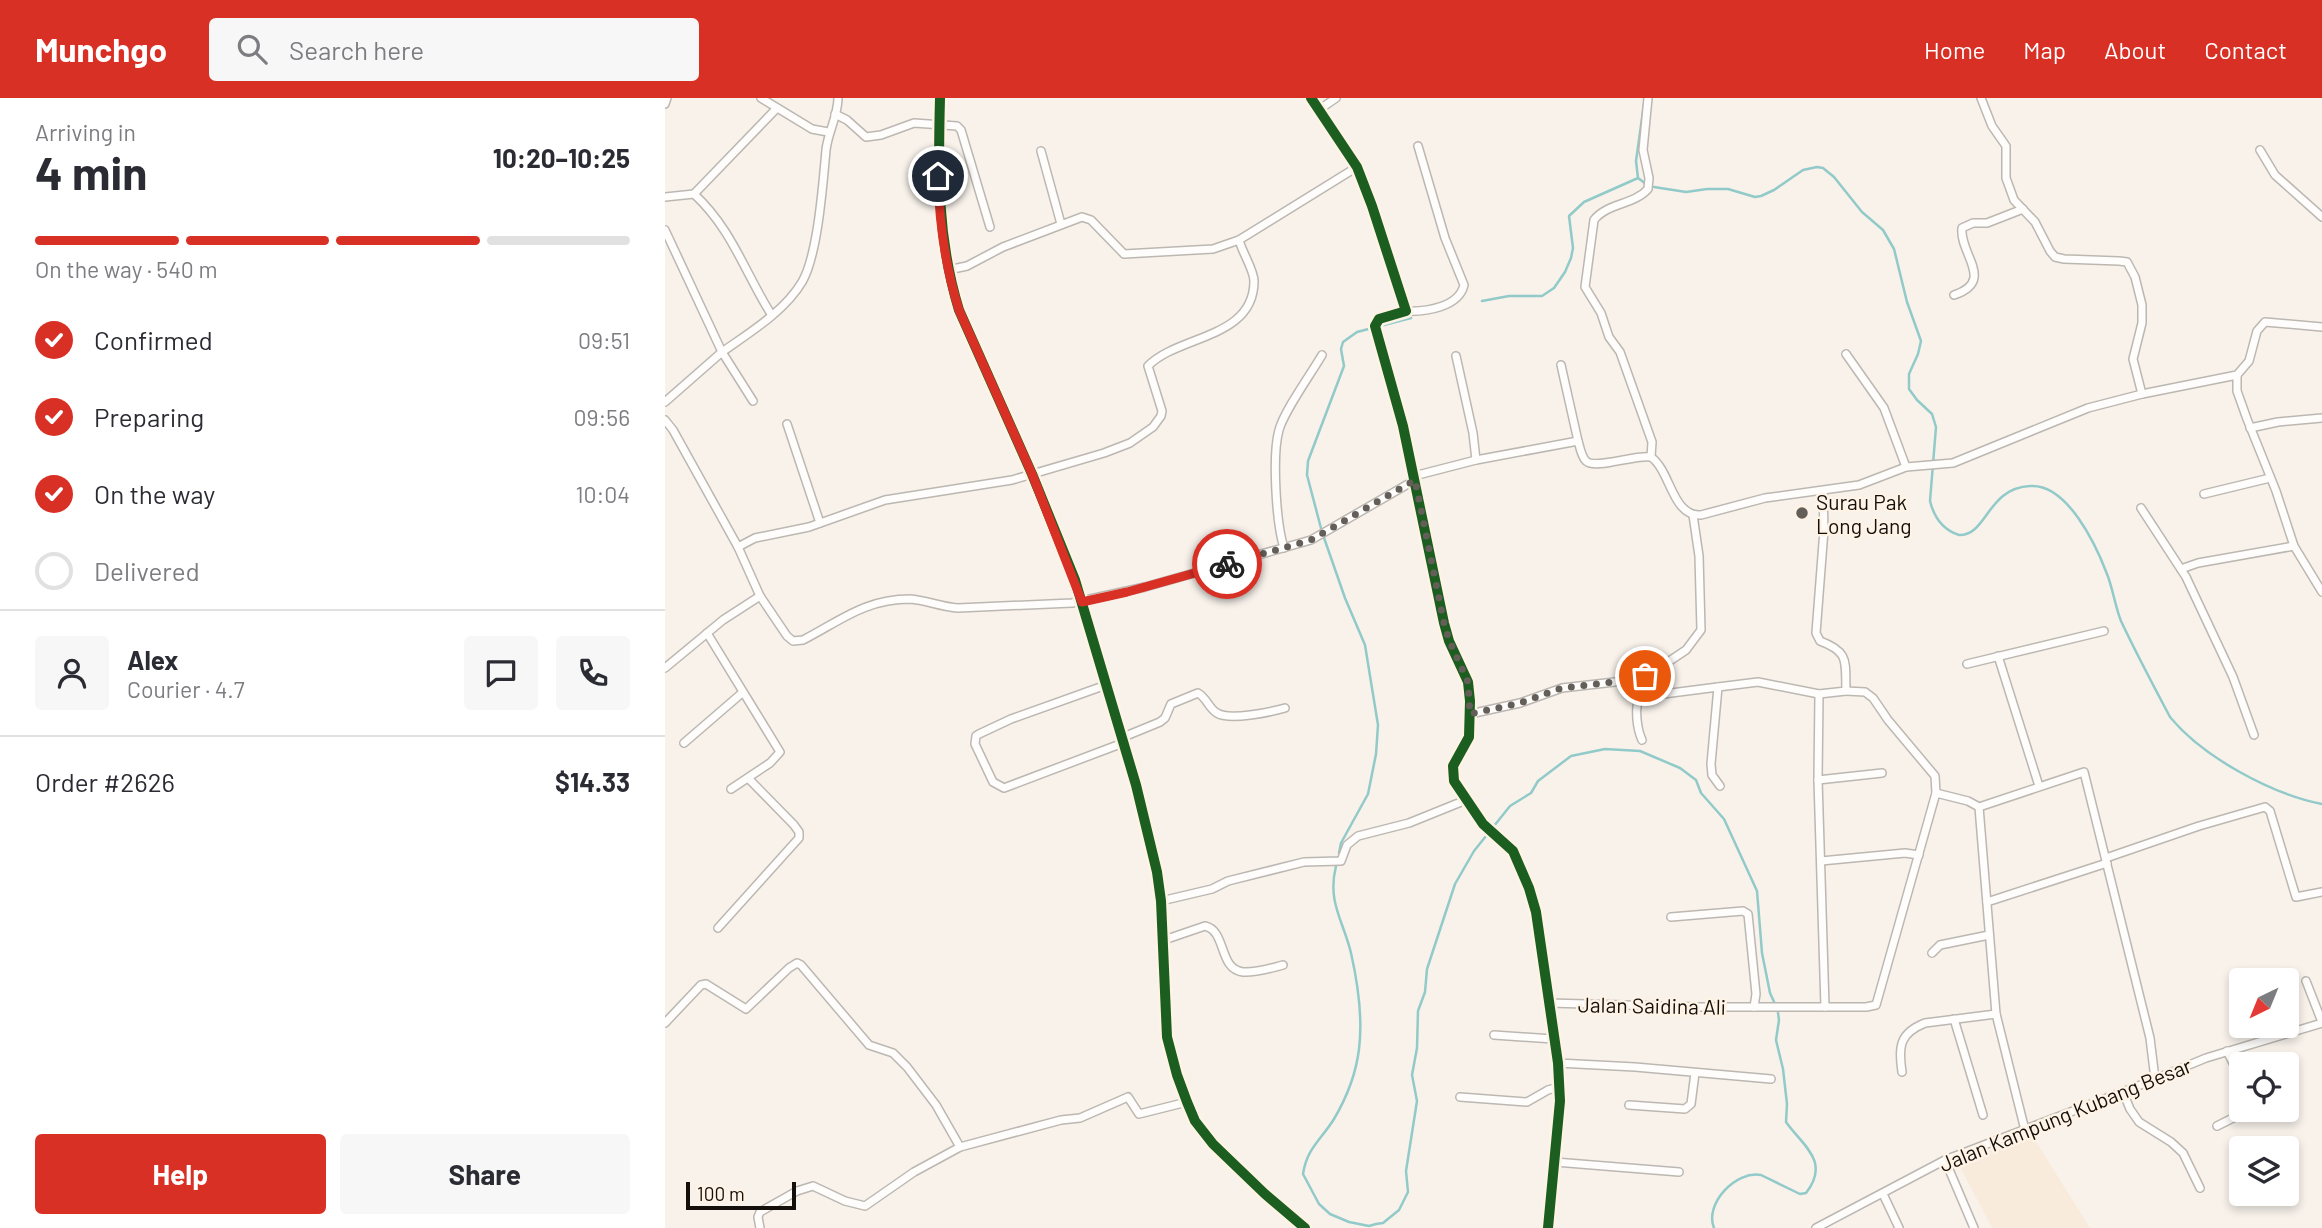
<!DOCTYPE html>
<meta charset="utf-8">
<style>
:root{--surface:#fff;--page:#f7f7f7;--text:#2b2b33;--muted:#7c7c81;--line:#e1e1e2;--accent:#d93025}
body{margin:0;font-family:Barlow,sans-serif;background:var(--page);color:var(--text);height:100vh;display:flex;flex-direction:column;font-size:26px;white-space:nowrap}
*{box-sizing:border-box;margin:0}
p{font-size:23px;color:var(--muted)}
.icon{flex:none;width:38px;height:38px;fill:none;stroke:currentColor;stroke-width:2;stroke-linecap:round;stroke-linejoin:round}
.map{position:relative;flex:1;overflow:hidden}
.side{display:flex;flex-direction:column;background:var(--surface);width:665px}
.side>*{flex:none}
.needle{width:46px;rotate:223deg}
.controls{position:absolute;left:1564px;top:870px;display:grid;gap:14px}
.controls a{display:grid;place-items:center;width:70px;height:70px;border-radius:7px;background:var(--surface);box-shadow:0 4px 10px #0003;font-size:35px}
.scale{position:absolute;left:21px;bottom:18px;width:110px;box-sizing:border-box;padding-left:7px;border:4px solid #140f0a;border-top:0;font-size:19px;line-height:24px;white-space:nowrap;color:#140f0a;-webkit-text-stroke:5px #fef3e5;paint-order:stroke}
.pin{position:absolute;display:grid;place-items:center;width:60px;height:60px;color:#fff;margin:-30px;border:4px solid #fff;border-radius:50%;box-shadow:0 2px 7px #0007}
.courier{position:absolute;display:grid;place-items:center;width:70px;height:70px;margin:-35px;border:5px solid #d93025;border-radius:50%;background:#fff;color:#222;box-shadow:0 2px 9px #0007}
.summary em{font-style:normal;font-weight:700}
.summary div{display:flex;flex-direction:column-reverse}
.summary{display:flex;align-items:center;justify-content:space-between;height:119px;padding:0 35px}
h1{font-size:46px;font-weight:700;line-height:52px}
.bar{display:grid;grid-template-columns:repeat(4,1fr);gap:10px 7px;align-content:center;height:84px;padding:0 35px}
.bar i{height:9px;border-radius:5px;background:var(--line)}
.bar .selected{background:var(--accent)}
.bar p{grid-column:span 4}
.line{display:flex;align-items:center;gap:18px;padding:0 35px;border-top:2px solid var(--line)}
.line div{flex:1}
.round{display:grid;place-items:center;flex:none;width:74px;height:74px;border-radius:7px;background:var(--page)}
ol{padding:0 35px;list-style:none}
li{display:flex;align-items:center;gap:21px;height:77px}
li p{margin-inline-start:auto}
li .icon{padding:7px;border-radius:50%;background:var(--accent);color:#fff;stroke-width:4}
li:last-child{color:var(--muted)}
li i{width:38px;height:38px;border:4px solid var(--line);border-radius:50%}
.cta{display:flex;gap:14px;margin-top:auto;padding:14px 35px}
.cta a{flex:1;height:80px;border-radius:7px;background:var(--accent);color:#fff;font-size:28px;font-weight:700;line-height:80px;text-align:center}
.cta a+a{background:var(--page);color:var(--text)}
header{display:flex;align-items:center;gap:42px;box-sizing:border-box;height:98px;padding:0 35px;background:var(--accent);color:#fff}
header strong{font-size:33px}
nav{display:flex;gap:38px;margin-inline-start:auto;font-size:24px}
.search{width:490px;height:63px;background:var(--page);display:flex;align-items:center;gap:18px;box-sizing:border-box;padding:0 24px;border-radius:7px;color:var(--muted);font-size:26px}
main{display:flex;flex:1;min-height:0}
.map>svg:first-child{display:block}
</style>
<header>
<strong>Munchgo</strong>
<div class="search"><svg class="icon" aria-label="search" viewBox="0 0 24 24"><circle cx="10" cy="10" r="6"/><path d="M15 15l6 6"/></svg>Search here</div>
<nav><a>Home</a><a>Map</a><a>About</a><a>Contact</a></nav>
</header>
<main>
<section class="side">
<div class="summary"><div><h1>4 min</h1><p>Arriving in</p></div><em>10:20–10:25</em></div>
<div class="bar"><i class="selected"></i><i class="selected"></i><i class="selected"></i><i></i><p>On the way · 540 m</p></div>
<ol>
<li><svg class="icon" aria-label="check" viewBox="0 0 24 24"><path d="M5 12l5 5 9-10"/></svg>Confirmed<p>09:51</p></li>
<li><svg class="icon" aria-label="check" viewBox="0 0 24 24"><path d="M5 12l5 5 9-10"/></svg>Preparing<p>09:56</p></li>
<li><svg class="icon" aria-label="check" viewBox="0 0 24 24"><path d="M5 12l5 5 9-10"/></svg>On the way<p>10:04</p></li>
<li><i></i>Delivered</li>
</ol>
<div class="line" style="height:126px"><a class="round"><svg class="icon" aria-label="person" viewBox="0 0 24 24"><circle cx="12" cy="8" r="4"/><path d="M4 21q1-7 8-7t8 7"/></svg></a><div><b>Alex</b><p>Courier · 4.7</p></div><a class="round"><svg class="icon" aria-label="chat" viewBox="0 0 24 24"><path d="M4 5h16v11H9l-5 4z"/></svg></a><a class="round"><svg class="icon" aria-label="phone" viewBox="0 0 24 24"><path d="M5 4h4l2 5-3 2q2 4 5 5l2-3 5 2v4C11 20 4 13 5 4z"/></svg></a></div>
<div class="line" style="height:91px"><div>Order #2626</div><b>$14.33</b></div>
<div class="cta"><a>Help</a><a>Share</a></div>
</section>
<div class="map">
<svg width="1657" height="1130" viewBox="0 0 1657 1130">
<rect width="100%" height="100%" fill="#f8f2eb"/>
<polygon fill="#f9ebdc" points="1367,1037 1425,1130 1327,1130 1293,1065"/>
<g fill="none" stroke-linecap="round" stroke-linejoin="round">
<g stroke="#91cac8" stroke-width="2.5">
<polyline points="979,6 971,63 973,80 981,86"/>
<path d="M989,89L1021,94L1042,91H1063L1090,99L1096,98L1109,92L1138,72L1152,69L1158,70L1169,79L1197,114L1218,132L1229,151L1242,204L1256,243L1253,256L1244,276V291L1252,302L1267,316L1271,329L1265,403C1269,419 1278,432 1294,437C1322,438 1322,390 1365,388C1402,385 1431,447 1442,476C1448,491 1450,508 1456,523C1471,555 1488,587 1505,619C1538,659 1606,696 1657,706"/>
<polyline points="817,203 844,198 877,198 889,190 900,174 906,160 908,150 904,118 919,104 973,80"/>
<polyline points="674,755 676,745 703,696 711,656 713,627 700,547 680,500 657,434 642,377 643,363 679,268 676,251 678,244 692,234 746,220"/>
<path d="M671,768C662,804 678,822 686,855C693,886 698,919 694,951C691,976 682,999 669,1021C656,1042 642,1050 638,1076L654,1106L665,1116L684,1124L704,1128L711,1126L718,1125L734,1112L743,1094L741,1073L752,1003L747,977L752,950L753,913L760,894L762,871L790,786L809,753L845,708L866,695L873,683L906,658L940,651L975,653L1015,670L1031,682L1036,695L1059,721L1092,793L1097,855L1105,895L1111,908"/>
<path d="M1049,1130C1039,1106 1071,1072 1096,1077L1135,1096L1141,1095C1166,1063 1137,1047 1121,1024L1122,1006L1118,971L1111,942L1114,922L1113,915"/>
</g>
<defs>
<g id="minor">
<polyline points="96,0 147,31 163,34"/>
<polyline points="646,0 692,69 707,108 741,213 714,221 710,228 738,328 779,525 784,543 803,584 805,603 804,639 788,668 789,683 818,726 848,753 864,790 871,814 893,965 895,1003 883,1130"/>
<path d="M983,0L978,52L984,80L983,91C969,107 942,105 929,122L920,189L936,215L944,239L955,254L987,344L986,359"/>
<polyline points="1316,0 1327,28 1341,48 1341,80 1349,102 1370,124 1385,153 1390,159 1399,161 1454,163 1462,164 1470,179 1477,207 1477,225 1468,261 1477,296"/>
<polyline points="0,6 2,0"/>
<polyline points="655,11 671,0"/>
<polyline points="170,16 182,22 201,39 216,37 249,25 292,28 296,32 325,129"/>
<polyline points="1595,52 1610,77 1657,119"/>
<polyline points="376,53 396,126"/>
<path d="M29,96C67,131 80,175 106,216"/>
<polyline points="0,99 29,96 111,11"/>
<path d="M0,132L57,254C84,235 120,213 137,184C153,157 158,84 161,52C163,34 173,18 173,0"/>
<polyline points="283,172 302,168 338,149 417,119 426,122 459,156 548,151 574,142 692,69"/>
<path d="M1289,197C1331,183 1294,156 1297,130L1308,125H1322L1358,111"/>
<path d="M741,213C761,214 794,209 799,187L780,140L753,48"/>
<polyline points="1181,256 1219,310 1241,369"/>
<polyline points="791,258 808,335 811,362"/>
<polyline points="896,267 913,343"/>
<polyline points="1572,277 1572,293 1582,321 1611,393 1629,448 1657,494"/>
<polyline points="0,304 57,254 88,303"/>
<polyline points="0,322 8,332 73,449 95,498 58,522 0,570"/>
<polyline points="122,326 155,425"/>
<polyline points="1585,330 1613,324 1657,320"/>
<path d="M749,378L811,362L913,343C915,349 916,358 921,363C930,372 971,356 986,359C1006,373 1007,419 1036,417L1100,400L1194,387L1241,369L1288,365L1423,310L1477,296L1572,277L1584,263L1592,233L1600,224L1657,229"/>
<polyline points="1539,396 1605,380"/>
<polyline points="1476,410 1521,479 1568,579 1589,637"/>
<path d="M73,449L90,440L144,429L220,402L347,382L439,355L465,345L488,329L496,318L497,313L483,268C513,237 589,241 589,183C589,172 577,154 574,142"/>
<path d="M619,450C611,425 607,357 614,332C619,313 646,276 657,257"/>
<polyline points="1516,471 1533,465 1629,448"/>
<path d="M95,498L122,538L128,543L138,542C175,523 200,501 245,501C261,502 276,509 293,510L407,505L480,489L646,442L750,382"/>
<polyline points="42,535 115,654 105,665 66,691"/>
<polyline points="1333,558 1374,688"/>
<polyline points="1302,566 1439,533"/>
<polyline points="441,587 346,621 314,636 311,638 310,646 328,684 339,690 458,645"/>
<polyline points="1154,596 1153,682 1160,909"/>
<polyline points="805,616 855,605 897,590 967,582 991,572 1021,552 1036,532 1034,458 1028,417"/>
<path d="M456,640L495,624L500,620L506,606L533,595C542,600 544,611 552,615C564,623 606,614 620,610"/>
<path d="M977,642C972,631 969,609 975,599L1053,589"/>
<polyline points="19,645 77,595"/>
<polyline points="1153,682 1217,675"/>
<path d="M1055,688L1047,677L1046,666L1053,589L1093,584L1154,596L1181,593C1180,564 1185,554 1155,543L1151,535L1159,432L1158,393"/>
<polyline points="1271,695 1303,703 1314,709 1331,916 1360,1032"/>
<polyline points="1314,709 1419,674 1485,940 1490,981"/>
<polyline points="1441,760 1534,728 1600,709 1605,713 1631,799 1657,794"/>
<polyline points="1156,763 1240,755 1254,757"/>
<polyline points="496,803 547,791 563,783 639,764 676,763 682,747 693,738 744,725 801,702"/>
<polyline points="1322,804 1442,765"/>
<polyline points="1006,819 1078,813 1083,816 1091,896 1089,909"/>
<polyline points="53,830 134,740 134,734 129,727 83,680"/>
<path d="M499,842L540,828C562,833 553,871 578,874C591,875 606,870 618,867"/>
<polyline points="1267,855 1275,847 1324,837"/>
<polyline points="1641,883 1657,924"/>
<polyline points="884,905 1033,909 1201,909 1211,907 1271,695 1270,678 1223,622 1208,600 1200,594 1181,593"/>
<polyline points="1289,921 1318,1017"/>
<polyline points="0,925 36,887 41,886 81,911 124,870 132,865 136,867 204,947 228,955 242,969 271,1007 295,1049"/>
<polyline points="829,937 888,941"/>
<polyline points="1562,953 1577,983"/>
<polyline points="893,965 970,969 1106,981"/>
<path d="M1237,974C1233,948 1235,935 1260,925L1331,916"/>
<polyline points="1458,994 1465,1011 1474,1024 1506,1044 1518,1055 1535,1090"/>
<polyline points="795,999 862,1004 883,992 894,989"/>
<polyline points="964,1007 1020,1011 1026,1006 1030,975"/>
<polyline points="1552,1028 1584,1012"/>
<polyline points="1280,1062 1309,1130"/>
<polyline points="890,1064 1014,1074"/>
<polyline points="1218,1096 1234,1130"/>
<polyline points="95,1130 93,1119 95,1114 132,1093 148,1088 180,1103 200,1108 249,1074 295,1049 396,1022 415,1020 463,999 474,1016 522,1004"/>
<polyline points="1151,1130 1280,1062 1468,990 1541,960 1657,925"/>
</g>
<path id="tertiary" d="M275,0C273,74 272,140 294,212L367,376L410,482L471,687L492,774L496,803L502,939L512,977L522,1004L530,1023L548,1046L600,1096L640,1130"/>
</defs>
<use href="#minor" stroke="#bcb7b1" stroke-width="10"/>
<use href="#tertiary" stroke="#bcb7b1" stroke-width="10"/>
<use href="#minor" stroke="#fefdfc" stroke-width="7"/>
<use href="#tertiary" stroke="#fefdfc" stroke-width="8"/>
<defs>
<g id="cycleway">
<path d="M275,0C273,74 272,140 294,212L367,376L410,482L471,687L492,774L496,803L502,939L512,977L522,1004L530,1023L548,1046L600,1096L640,1130"/>
<polyline points="646,0 692,69 707,108 741,213 714,221 710,228 738,328 779,525 784,543 803,584 805,603 804,639 788,668 789,683 818,726 848,753 864,790 871,814 893,965 895,1003 883,1130"/>
</g>
</defs>
<use href="#cycleway" stroke="#fef3e5" stroke-width="15"/>
<use href="#cycleway" stroke="#1b5e20" stroke-width="10"/>
</g>
<g fill="none" stroke-linecap="round" stroke-linejoin="round">
<polyline stroke="#645e59" stroke-width="7" stroke-dasharray="0 12.6" points="562,466 646,442 750,382 779,525 784,542 803,584 805,616 855,605 897,590 958,583 980,578"/>
<path stroke="#d93025" stroke-width="9" d="M273,78C274,124 280,168 294,212L367,376L417,504L462,494L562,466"/>
</g>
<circle fill="#645e59" stroke="#fef3e5" stroke-width="2.5" cx="1137" cy="415" r="7"/>
<g text-anchor="middle" dominant-baseline="central" stroke-width="5" stroke-linejoin="round" paint-order="stroke">
<g font-size="21" fill="#140f0a" stroke="#fef3e5" text-anchor="start">
<text x="1151" y="403">Surau Pak<tspan x="1151" dy="24">Long Jang</tspan></text>
</g>
<g font-size="21" fill="#140f0a" stroke="#fef3e5">
<text transform="translate(987 907) rotate(1)">Jalan Saidina Ali</text>
<text transform="translate(1400 1016) rotate(-22)">Jalan Kampung Kubang Besar</text>
</g>
</g>
</svg>
<div class="controls">
<a><svg class="needle" viewBox="-14 -14 28 28"><path d="M0-13l5 13h-10z" fill="#e53935"/><path d="M0 13l5-13h-10z" fill="#7c7c81"/></svg></a>
<a><svg class="icon" aria-label="locate" viewBox="0 0 24 24"><circle cx="12" cy="12" r="6"/><path d="M12 2v4M12 18v4M2 12h4M18 12h4"/></svg></a>
<a><svg class="icon" aria-label="layers" viewBox="0 0 24 24"><path d="M12 4l9 5-9 5-9-5zM3 14l9 5 9-5"/></svg></a>
</div>
<div class="scale">100 m</div>
<div class="pin" style="left:980px;top:578px;background:#ea580c"><svg class="icon" aria-label="bag" viewBox="0 0 24 24"><path d="M5 8h14l-1 12H6zM9 8a3 3 0 0 1 6 0"/></svg></div>
<div class="pin" style="left:273px;top:78px;background:#1f2937"><svg class="icon" aria-label="home" viewBox="0 0 24 24"><path d="M3 11l9-7 9 7M6 9v11h12V9"/></svg></div>
<div class="courier" style="left:562px;top:466px"><svg class="icon" aria-label="bike" viewBox="0 0 24 24"><circle cx="6" cy="16" r="4"/><circle cx="18" cy="16" r="4"/><path d="M6 16l4-8h5l3 8M10 8l3 8H6M13 5h3"/></svg></div>
</div>
</main>
